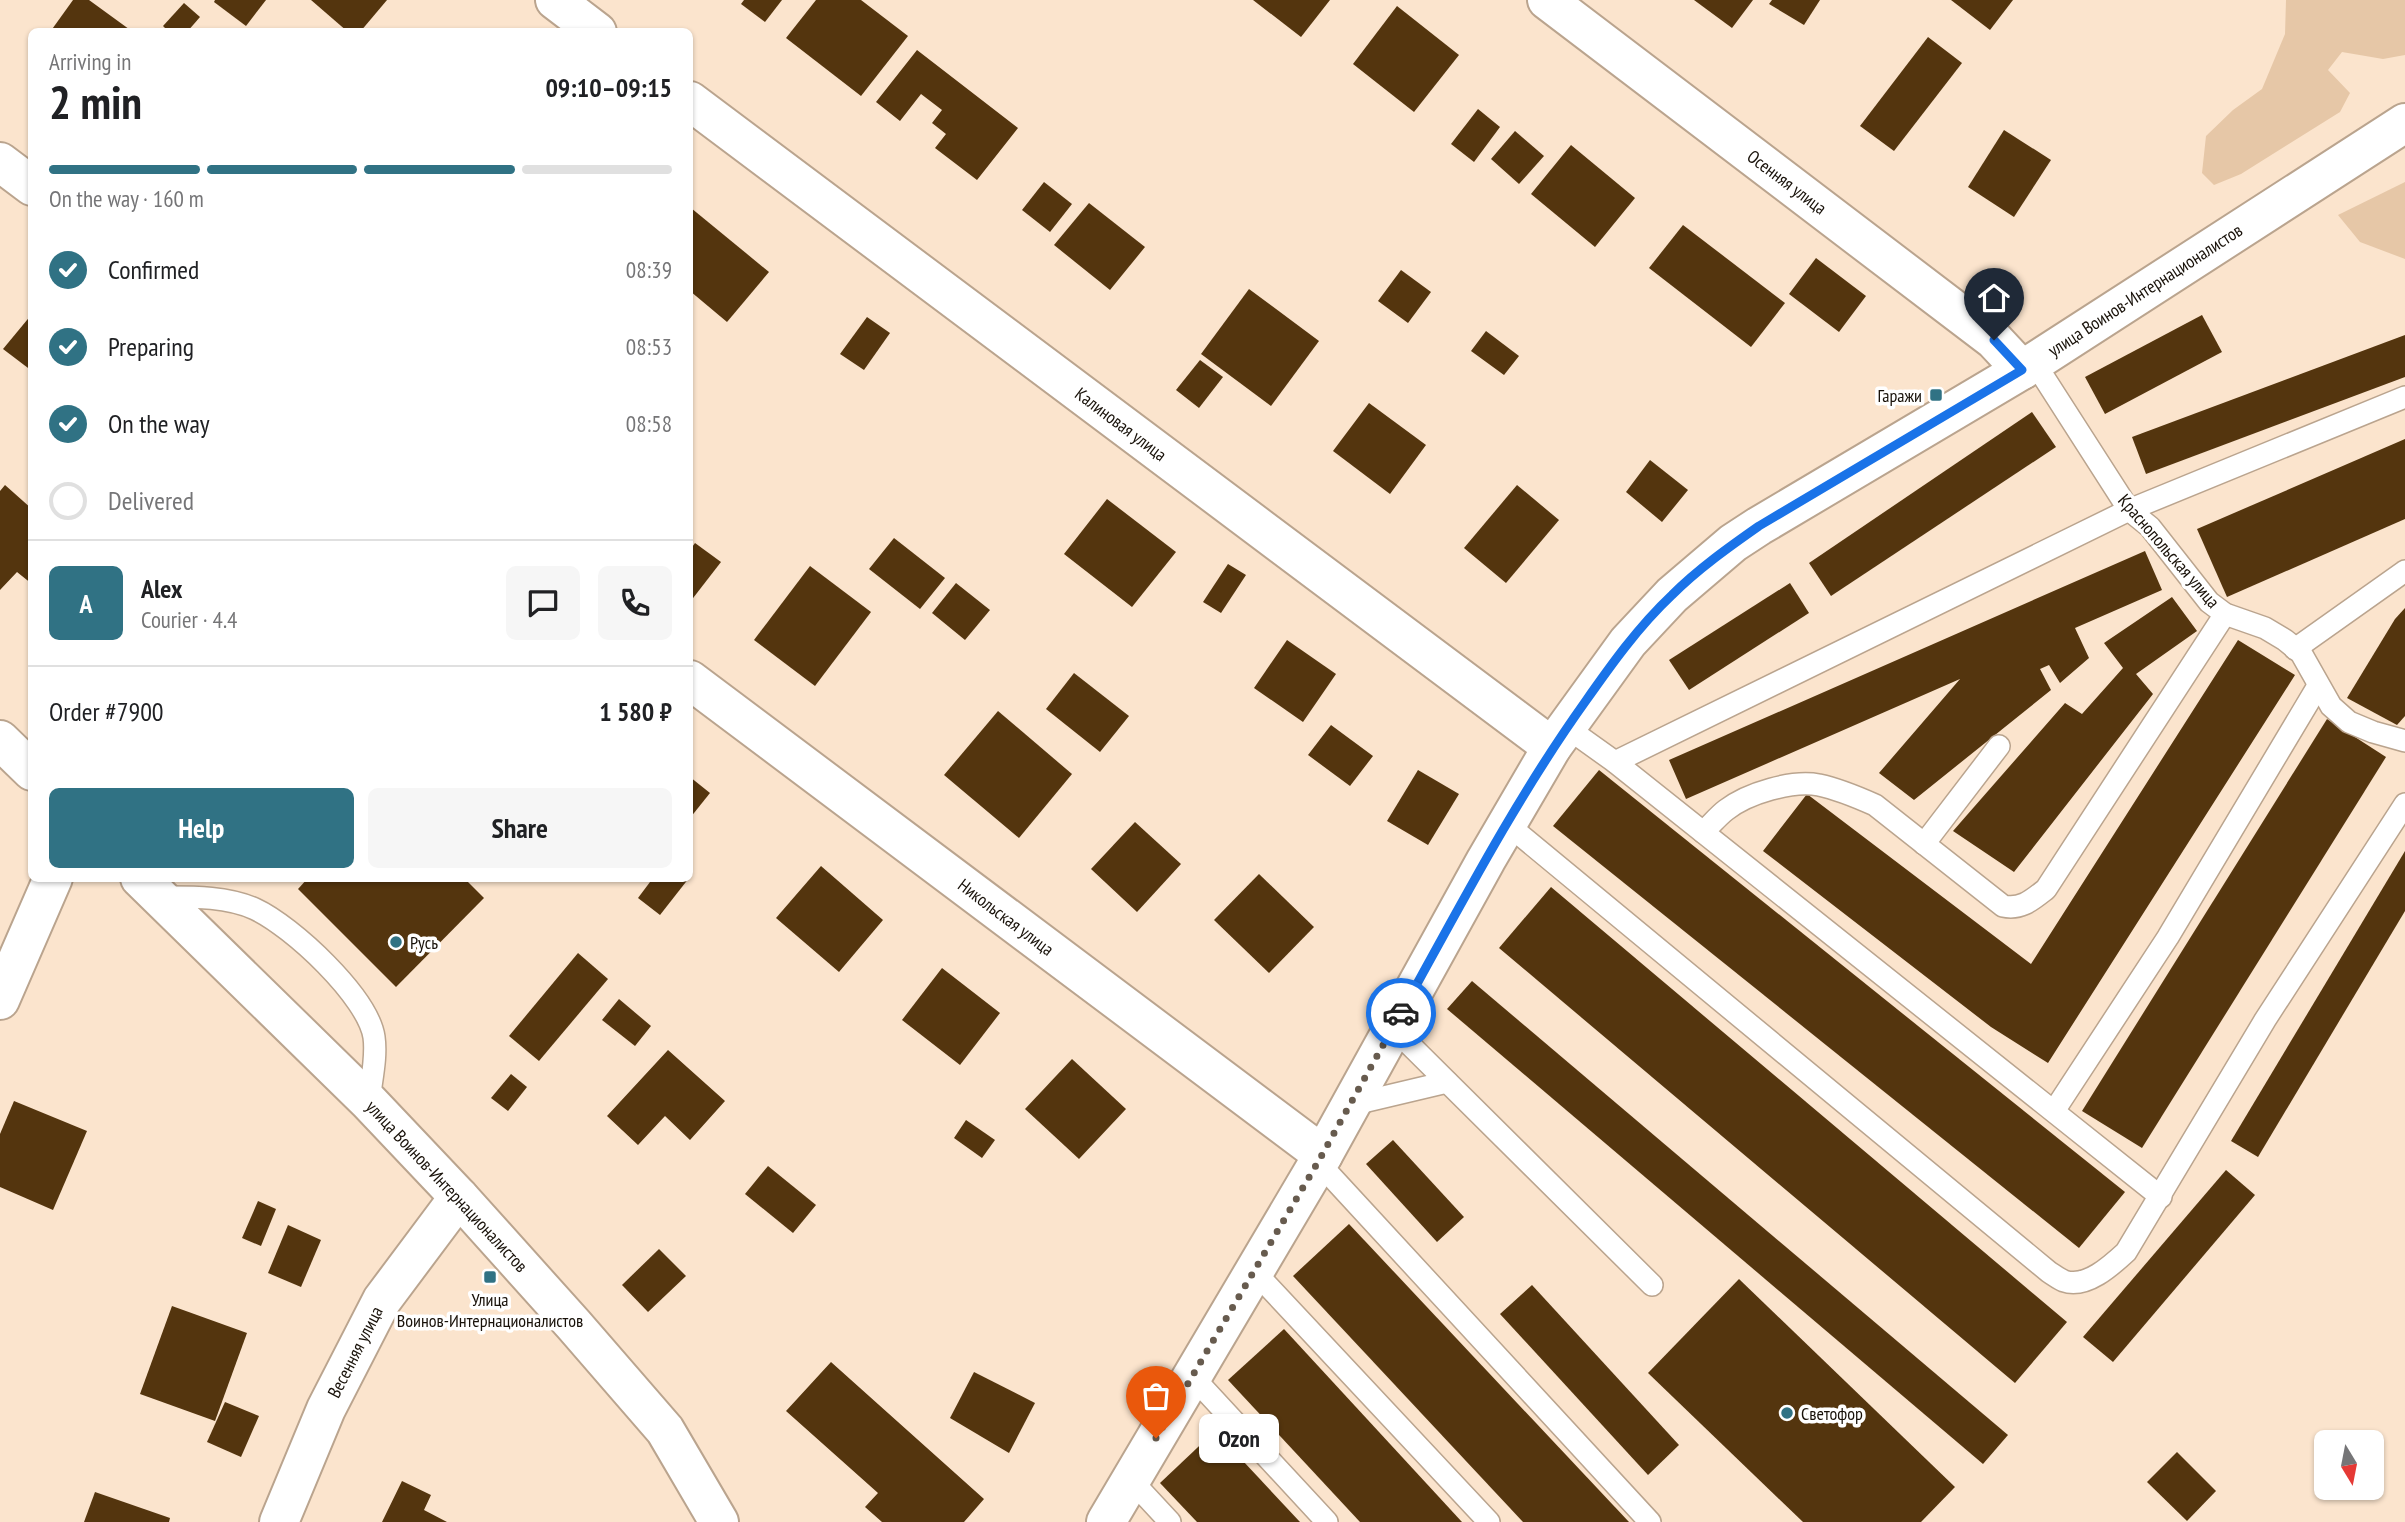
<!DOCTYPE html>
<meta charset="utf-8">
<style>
:root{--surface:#fff;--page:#f6f6f6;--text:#202124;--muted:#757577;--line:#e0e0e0;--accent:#307284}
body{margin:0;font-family:"PT Sans Narrow",sans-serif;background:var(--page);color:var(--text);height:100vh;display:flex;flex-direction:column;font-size:26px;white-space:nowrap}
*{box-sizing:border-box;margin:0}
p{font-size:23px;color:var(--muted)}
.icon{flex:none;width:38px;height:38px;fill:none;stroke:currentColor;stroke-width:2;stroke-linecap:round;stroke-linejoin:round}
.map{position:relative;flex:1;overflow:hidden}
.panel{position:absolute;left:28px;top:28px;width:665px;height:854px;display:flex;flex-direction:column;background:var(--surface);border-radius:10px;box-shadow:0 2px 5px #0004}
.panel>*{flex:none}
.needle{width:46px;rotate:170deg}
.buttons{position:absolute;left:2314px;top:1430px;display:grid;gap:14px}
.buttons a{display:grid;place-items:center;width:70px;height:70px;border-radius:10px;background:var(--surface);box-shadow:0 2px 5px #0004;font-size:35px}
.pin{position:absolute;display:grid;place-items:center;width:60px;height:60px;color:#fff;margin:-72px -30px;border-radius:50% 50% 50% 0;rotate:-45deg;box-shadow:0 0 7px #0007}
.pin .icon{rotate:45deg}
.courier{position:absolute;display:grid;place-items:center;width:70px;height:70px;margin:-35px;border:5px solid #1a73e8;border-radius:50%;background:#fff;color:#222;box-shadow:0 2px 9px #0007}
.bubble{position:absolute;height:49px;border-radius:10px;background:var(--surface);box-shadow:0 2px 5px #0004;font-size:23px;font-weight:700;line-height:49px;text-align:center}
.overview em{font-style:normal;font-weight:700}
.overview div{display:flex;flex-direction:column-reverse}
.overview{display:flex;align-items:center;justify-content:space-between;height:119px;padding:0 21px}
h1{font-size:46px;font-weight:700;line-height:52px}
.bar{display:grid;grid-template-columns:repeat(4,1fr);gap:10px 7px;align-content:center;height:84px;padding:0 21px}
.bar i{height:9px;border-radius:5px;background:var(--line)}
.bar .on{background:var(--accent)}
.bar p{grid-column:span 4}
.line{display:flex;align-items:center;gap:18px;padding:0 21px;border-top:2px solid var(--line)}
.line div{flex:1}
.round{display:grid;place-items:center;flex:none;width:74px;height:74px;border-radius:10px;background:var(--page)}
ol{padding:0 21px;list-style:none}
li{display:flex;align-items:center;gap:21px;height:77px}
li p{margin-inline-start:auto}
li .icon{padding:7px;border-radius:50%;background:var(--accent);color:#fff;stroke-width:4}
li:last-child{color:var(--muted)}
li i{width:38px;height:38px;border:4px solid var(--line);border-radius:50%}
.primary-button{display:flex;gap:14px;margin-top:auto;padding:14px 21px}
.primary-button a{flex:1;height:80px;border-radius:10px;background:var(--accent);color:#fff;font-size:28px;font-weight:700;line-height:80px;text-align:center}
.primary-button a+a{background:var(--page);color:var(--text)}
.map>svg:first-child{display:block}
</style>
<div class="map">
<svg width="2405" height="1522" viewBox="0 0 2405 1522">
<rect width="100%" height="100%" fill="#fbe4cd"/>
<g fill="#e6c7a7">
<polygon points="2286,0 2405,0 2405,55 2383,59 2342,52 2328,70 2350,93 2340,112 2241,174 2214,185 2202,173 2206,136 2233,110 2262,89 2285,34"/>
<polygon points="2405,182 2405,259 2360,242 2338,215"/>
</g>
<g fill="#54350e">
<polygon points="73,0 89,0 133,32 50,32"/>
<polygon points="215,0 266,0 246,26 214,2"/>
<polygon points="311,0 387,0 360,32 348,32"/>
<polygon points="744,0 782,0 765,22 741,4"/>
<polygon points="816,0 861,0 908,36 861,96 786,38"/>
<polygon points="1253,0 1330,0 1301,37"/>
<polygon points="1694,0 1753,0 1732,28"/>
<polygon points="1772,0 1820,0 1804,25 1769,4"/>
<polygon points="1951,0 2013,0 1990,30"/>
<polygon points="184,3 200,17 187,32 169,32 163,26"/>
<polygon points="1397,6 1459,55 1414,112 1353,64"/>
<polygon points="1928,37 1962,63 1894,151 1860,126"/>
<polygon points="917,50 1018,128 977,180 935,148 946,134 932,123 942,110 921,94 900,121 876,102"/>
<polygon points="1478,109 1500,127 1474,162 1451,144"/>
<polygon points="2004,130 2051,160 2014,217 1968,187"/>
<polygon points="1515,131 1544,156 1519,184 1491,159"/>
<polygon points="1571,145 1635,198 1595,247 1531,194"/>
<polygon points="1044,182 1072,204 1050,232 1022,210"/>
<polygon points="1089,203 1145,247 1110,290 1054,245"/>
<polygon points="691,208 769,272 727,322 690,291"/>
<polygon points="1683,225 1785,303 1751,347 1649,268"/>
<polygon points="1816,258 1866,296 1839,332 1789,294"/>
<polygon points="1401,270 1431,292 1408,323 1378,301"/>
<polygon points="1249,289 1319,341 1271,406 1201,354"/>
<polygon points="32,314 32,371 3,349"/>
<polygon points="2202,315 2222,352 2105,414 2085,377"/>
<polygon points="867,317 890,333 864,370 840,354"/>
<polygon points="1486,331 1519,356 1504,375 1471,351"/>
<polygon points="2405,335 2405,377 2146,474 2132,437"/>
<polygon points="1200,360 1223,377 1199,408 1176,390"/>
<polygon points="1369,403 1426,445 1390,494 1333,451"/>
<polygon points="2032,412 2056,447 1831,596 1809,563"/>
<polygon points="2405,439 2405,519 2227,597 2197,529"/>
<polygon points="1650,460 1688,490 1662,522 1626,492"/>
<polygon points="5,485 32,509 32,584 17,572 0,590 0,491"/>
<polygon points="1517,485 1559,520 1506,583 1464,548"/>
<polygon points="1107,499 1176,552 1132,607 1064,554"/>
<polygon points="894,538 945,578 920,609 869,569"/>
<polygon points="695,543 721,562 690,602 690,550"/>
<polygon points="2145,551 2162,590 2075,628 2089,658 2060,683 2049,665 2040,669 2051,690 1914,800 1879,773 1960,679 1686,799 1669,760"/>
<polygon points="1228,564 1246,575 1221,613 1203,602"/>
<polygon points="810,566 871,612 815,686 754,640"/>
<polygon points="956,583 990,610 965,640 932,613"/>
<polygon points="1790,583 1809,613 1689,690 1669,660"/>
<polygon points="2172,597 2197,631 2136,674 2153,694 2014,872 1953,831 2065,703 2082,714 2123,668 2104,643"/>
<polygon points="2405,608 2405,716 2397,725 2347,698 2395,619"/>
<polygon points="1287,640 1336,674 1303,722 1254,688"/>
<polygon points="2238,640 2295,675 2048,1063 1991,1027 1763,851 1807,794 2031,964"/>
<polygon points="1074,673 1129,716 1100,752 1046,709"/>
<polygon points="998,711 1072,774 1019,838 944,775"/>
<polygon points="2327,719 2386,757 2142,1148 2082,1111"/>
<polygon points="1331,725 1373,756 1350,786 1308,755"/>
<polygon points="1418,770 1459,794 1428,845 1387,821"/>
<polygon points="1599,770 2125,1192 2079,1248 1553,826"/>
<polygon points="690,777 710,793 690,818"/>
<polygon points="1135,822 1181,864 1137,912 1091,869"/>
<polygon points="2405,851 2405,911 2258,1157 2231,1141"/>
<polygon points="821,866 883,920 839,972 776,918"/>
<polygon points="1259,874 1314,927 1269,973 1214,920"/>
<polygon points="308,878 464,878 484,898 396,987 298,889"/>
<polygon points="653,878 689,878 660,915 638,898"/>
<polygon points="1551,887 2067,1322 2015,1383 1499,948"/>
<polygon points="578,953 608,979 539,1061 509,1036"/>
<polygon points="942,968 1000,1013 960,1065 902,1020"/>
<polygon points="1472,981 2008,1435 1983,1464 1447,1009"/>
<polygon points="619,999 651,1026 635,1046 602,1020"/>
<polygon points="668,1050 725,1101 690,1140 665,1116 638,1145 607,1116"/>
<polygon points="1072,1059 1126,1109 1079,1159 1025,1109"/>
<polygon points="511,1074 527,1087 508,1111 491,1098"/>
<polygon points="14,1101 87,1131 53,1210 0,1187 0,1134"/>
<polygon points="966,1120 995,1140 982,1158 954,1138"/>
<polygon points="1393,1140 1464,1217 1437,1242 1366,1164"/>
<polygon points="768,1166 816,1205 793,1233 745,1194"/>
<polygon points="2226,1170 2255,1195 2113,1362 2083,1337"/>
<polygon points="258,1201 276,1209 261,1246 242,1238"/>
<polygon points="1349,1224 1629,1522 1523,1522 1293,1276"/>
<polygon points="288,1225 321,1240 301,1287 268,1273"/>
<polygon points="659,1249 686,1276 648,1312 622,1285"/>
<polygon points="1739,1279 1955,1487 1921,1522 1803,1522 1648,1373"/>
<polygon points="1532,1285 1679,1445 1648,1475 1500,1314"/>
<polygon points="172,1306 247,1333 215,1421 140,1394"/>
<polygon points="1284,1329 1462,1522 1360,1522 1228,1380"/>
<polygon points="831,1362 984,1499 964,1522 882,1522 865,1507 878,1493 786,1411"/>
<polygon points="974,1372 1035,1403 1009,1453 950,1418"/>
<polygon points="225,1402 259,1416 241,1457 207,1442"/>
<polygon points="1215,1431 1300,1522 1197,1522 1160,1483"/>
<polygon points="2177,1452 2216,1491 2187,1521 2147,1482"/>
<polygon points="402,1481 431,1495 424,1510 447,1522 382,1522"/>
<polygon points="95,1492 170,1518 169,1522 84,1522"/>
</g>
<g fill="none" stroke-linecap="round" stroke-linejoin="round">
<defs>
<g id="service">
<polyline points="2034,362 2129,510 2150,527 2209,602 2225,614 2265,628 2285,640 2301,653 2331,706 2349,722 2373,732 2405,741"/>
<polyline points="2295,649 2405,571"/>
<polyline points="1566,727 1615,762 2161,1197"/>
<polyline points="1615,762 2129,510 2405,397"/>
<path d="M1507,824L2049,1272C2054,1275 2059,1279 2064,1281C2086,1289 2112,1265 2126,1252L2265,1020L2405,804"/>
<path d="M1703,832C1711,825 1718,816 1726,810C1748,793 1792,780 1819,785C1838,789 1857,797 1875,805L2003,906C2021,910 2032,900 2046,889L2225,614"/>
<polyline points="1924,844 1999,746"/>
<path d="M159,897C191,897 226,896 255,909C292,926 368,997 374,1037C377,1058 371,1081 369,1102"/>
<polyline points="1393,1028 1652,1285"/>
<polyline points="1350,1105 1447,1082"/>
<polyline points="2054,1111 2168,937 2318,686"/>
<polyline points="1318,1162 1650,1522"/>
<polyline points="1254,1271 1489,1522"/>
<polyline points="1192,1376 1327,1522"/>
<polyline points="1131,1480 1170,1522"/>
</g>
<g id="minor">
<polyline points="555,0 597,32"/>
<polyline points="1547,0 1994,340 2022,370"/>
<polyline points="690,101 1552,747"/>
<polyline points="0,162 32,186"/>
<polyline points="690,680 1323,1155"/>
<polyline points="0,1000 53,878"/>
<polyline points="279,1522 326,1409 382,1300 459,1197"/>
</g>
<g id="tertiary">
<polyline points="0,740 32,771"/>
<polyline points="140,878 369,1102 459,1197 574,1325 665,1430 719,1522"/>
<polyline points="1106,1522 1323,1155 1486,860 1552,747 1628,642 1672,595 1733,543 1759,526 2022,370 2405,123"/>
</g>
</defs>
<use href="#service" stroke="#baa48e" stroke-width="24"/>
<use href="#minor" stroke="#baa48e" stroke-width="42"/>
<use href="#tertiary" stroke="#baa48e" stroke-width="42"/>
<use href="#service" stroke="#fff" stroke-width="21"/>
<use href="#minor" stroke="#fff" stroke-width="38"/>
<use href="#tertiary" stroke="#fff" stroke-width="38"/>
</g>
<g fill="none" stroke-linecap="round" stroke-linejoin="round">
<polyline stroke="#675b4e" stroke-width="7" stroke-dasharray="0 12.6" points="1156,1438 1318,1162 1401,1013"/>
<path stroke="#1a73e8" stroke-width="9" d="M1401,1013C1459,908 1515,800 1585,702C1611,665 1638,627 1672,595C1698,569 1729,547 1759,526L2022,370L1994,340"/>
</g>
<g fill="#307284" stroke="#fff" stroke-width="2.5">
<rect x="1929" y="388" width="14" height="14" rx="3.5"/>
<circle cx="396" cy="942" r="7"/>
<rect x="483" y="1270" width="14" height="14" rx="3.5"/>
<circle cx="1787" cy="1413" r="7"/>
</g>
<g text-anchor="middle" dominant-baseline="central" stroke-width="7" stroke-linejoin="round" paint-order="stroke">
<g font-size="18" fill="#181109" stroke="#fff">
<text transform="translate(1787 182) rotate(37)">Осенняя улица</text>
<text transform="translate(2145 290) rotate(-33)">улица Воинов-Интернационалистов</text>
<text transform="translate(1121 424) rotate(37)">Калиновая улица</text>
<text transform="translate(2169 551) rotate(49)">Краснопольская улица</text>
<text transform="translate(1006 917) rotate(37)">Никольская улица</text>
<text transform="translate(447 1186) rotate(47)">улица Воинов-Интернационалистов</text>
<text transform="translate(355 1352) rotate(-63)">Весенняя улица</text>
</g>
<g font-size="18" fill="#181109" stroke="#fff" text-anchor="start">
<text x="1922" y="395" text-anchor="end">Гаражи</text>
<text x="410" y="942">Русь</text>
<text x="490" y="1299" text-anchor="middle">Улица<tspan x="490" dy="21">Воинов-Интернационалистов</tspan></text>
<text x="1801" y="1413">Светофор</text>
</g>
</g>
</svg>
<div class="buttons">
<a><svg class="needle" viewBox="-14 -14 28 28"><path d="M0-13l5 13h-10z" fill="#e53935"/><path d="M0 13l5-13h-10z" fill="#757577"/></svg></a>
</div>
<div class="pin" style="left:1156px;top:1438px;background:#ea580c"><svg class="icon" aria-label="bag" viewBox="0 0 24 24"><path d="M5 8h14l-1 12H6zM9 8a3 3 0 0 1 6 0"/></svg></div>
<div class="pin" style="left:1994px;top:340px;background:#1f2937"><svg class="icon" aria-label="home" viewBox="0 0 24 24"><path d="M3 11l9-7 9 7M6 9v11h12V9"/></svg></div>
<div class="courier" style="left:1401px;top:1013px"><svg class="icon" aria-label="car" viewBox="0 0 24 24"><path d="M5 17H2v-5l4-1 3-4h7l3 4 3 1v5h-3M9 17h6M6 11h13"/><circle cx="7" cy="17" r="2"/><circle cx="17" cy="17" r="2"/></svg></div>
<div class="bubble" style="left:1199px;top:1414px;width:80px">Ozon</div>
<section class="panel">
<div class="overview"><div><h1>2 min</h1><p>Arriving in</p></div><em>09:10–09:15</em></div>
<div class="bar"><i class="on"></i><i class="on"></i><i class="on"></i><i></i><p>On the way · 160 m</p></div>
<ol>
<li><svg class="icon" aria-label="check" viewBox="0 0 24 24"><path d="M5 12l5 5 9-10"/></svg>Confirmed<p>08:39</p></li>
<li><svg class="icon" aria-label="check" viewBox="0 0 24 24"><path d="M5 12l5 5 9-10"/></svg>Preparing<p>08:53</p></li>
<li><svg class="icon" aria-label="check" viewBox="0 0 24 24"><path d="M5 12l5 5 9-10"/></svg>On the way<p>08:58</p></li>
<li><i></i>Delivered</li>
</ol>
<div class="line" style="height:126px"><b class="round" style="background:var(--accent);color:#fff">A</b><div><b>Alex</b><p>Courier · 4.4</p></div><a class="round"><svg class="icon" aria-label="chat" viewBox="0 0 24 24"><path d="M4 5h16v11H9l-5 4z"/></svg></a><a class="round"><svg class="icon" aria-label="phone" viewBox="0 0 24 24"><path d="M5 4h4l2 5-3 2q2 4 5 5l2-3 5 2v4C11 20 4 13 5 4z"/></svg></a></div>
<div class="line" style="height:91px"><div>Order #7900</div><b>1 580 ₽</b></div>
<div class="primary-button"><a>Help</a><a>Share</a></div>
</section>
</div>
